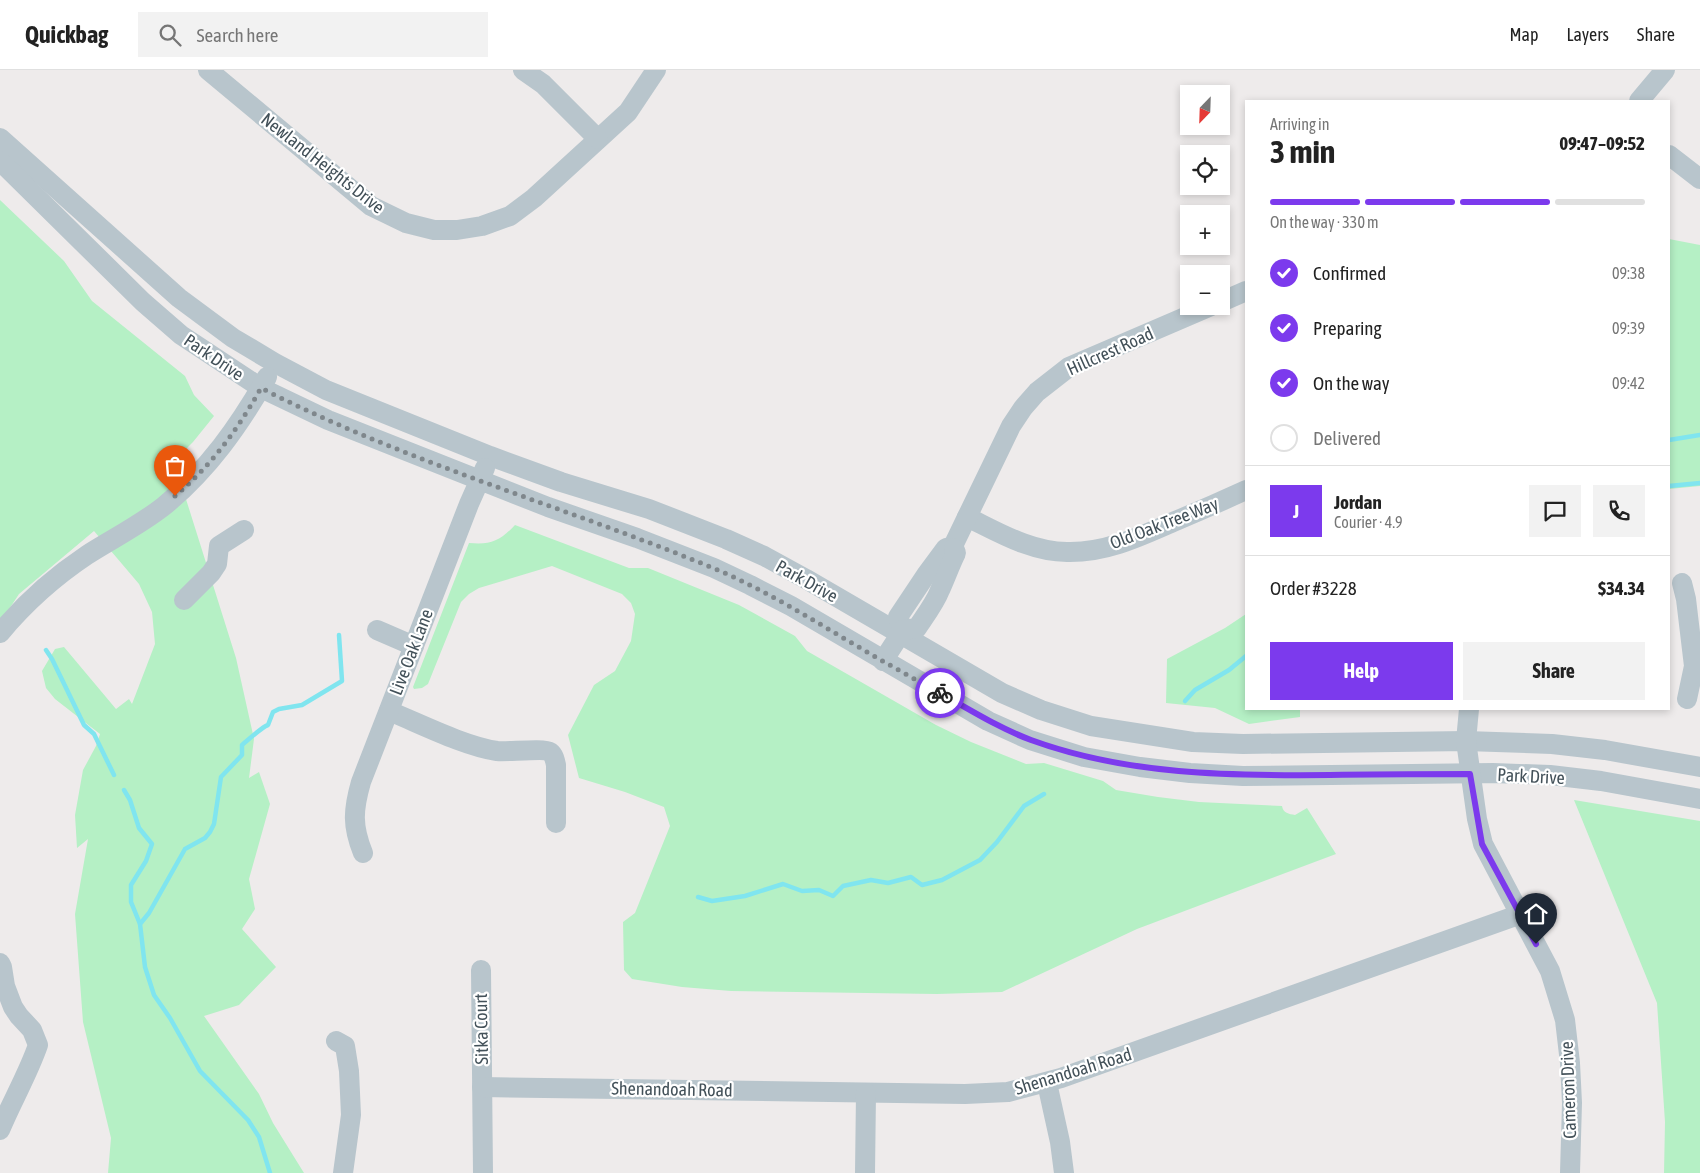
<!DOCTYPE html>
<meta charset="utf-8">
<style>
:root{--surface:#fff;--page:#f2f2f2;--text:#222;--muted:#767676;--line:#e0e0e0;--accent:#7c3aed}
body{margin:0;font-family:"Asap Condensed",sans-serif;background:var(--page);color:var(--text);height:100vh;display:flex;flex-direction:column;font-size:19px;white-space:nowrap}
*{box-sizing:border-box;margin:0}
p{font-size:16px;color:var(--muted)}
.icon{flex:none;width:28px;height:28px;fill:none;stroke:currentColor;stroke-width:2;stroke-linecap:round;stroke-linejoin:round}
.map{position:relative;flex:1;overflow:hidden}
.drawer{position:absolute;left:1245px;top:30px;width:425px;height:610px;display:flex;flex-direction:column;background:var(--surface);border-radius:0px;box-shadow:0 2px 8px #0003}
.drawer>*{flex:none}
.needle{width:32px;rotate:203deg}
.buttons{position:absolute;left:1180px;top:15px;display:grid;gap:10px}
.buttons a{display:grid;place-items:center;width:50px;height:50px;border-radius:0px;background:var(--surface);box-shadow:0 2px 8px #0003;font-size:25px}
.pin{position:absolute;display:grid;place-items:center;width:42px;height:42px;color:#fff;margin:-51px -21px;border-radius:50% 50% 50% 0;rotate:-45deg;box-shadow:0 0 5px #0007}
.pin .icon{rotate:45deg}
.courier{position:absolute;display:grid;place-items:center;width:50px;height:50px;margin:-25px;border:4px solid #7c3aed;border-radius:50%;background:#fff;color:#222;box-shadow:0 1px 6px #0007}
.summary em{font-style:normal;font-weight:700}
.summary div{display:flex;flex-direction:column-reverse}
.summary{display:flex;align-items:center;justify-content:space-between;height:85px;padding:0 25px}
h1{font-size:32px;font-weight:700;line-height:38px}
.bar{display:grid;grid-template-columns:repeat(4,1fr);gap:8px 5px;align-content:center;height:60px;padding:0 25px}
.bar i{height:6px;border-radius:4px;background:var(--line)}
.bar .selected{background:var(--accent)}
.bar p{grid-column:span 4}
.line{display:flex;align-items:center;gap:12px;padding:0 25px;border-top:1px solid var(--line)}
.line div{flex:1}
.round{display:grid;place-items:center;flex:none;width:52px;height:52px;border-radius:0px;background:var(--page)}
ol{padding:0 25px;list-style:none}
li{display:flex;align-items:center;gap:15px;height:55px}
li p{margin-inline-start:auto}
li .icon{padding:5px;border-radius:50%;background:var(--accent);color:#fff;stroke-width:4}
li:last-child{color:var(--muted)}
li i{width:28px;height:28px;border:2px solid var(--line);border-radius:50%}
.button{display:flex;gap:10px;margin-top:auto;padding:10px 25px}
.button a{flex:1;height:58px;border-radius:0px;background:var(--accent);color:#fff;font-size:20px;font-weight:700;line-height:58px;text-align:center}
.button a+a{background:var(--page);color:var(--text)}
header{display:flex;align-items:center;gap:30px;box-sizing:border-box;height:70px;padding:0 25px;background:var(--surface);border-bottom:1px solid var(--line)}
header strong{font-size:24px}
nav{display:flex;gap:28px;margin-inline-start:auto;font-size:18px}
.search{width:350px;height:45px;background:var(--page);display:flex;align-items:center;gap:12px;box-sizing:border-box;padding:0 18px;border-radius:0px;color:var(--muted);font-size:19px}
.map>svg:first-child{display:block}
</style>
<header>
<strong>Quickbag</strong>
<div class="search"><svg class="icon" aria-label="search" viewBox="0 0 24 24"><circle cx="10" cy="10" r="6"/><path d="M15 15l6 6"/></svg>Search here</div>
<nav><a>Map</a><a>Layers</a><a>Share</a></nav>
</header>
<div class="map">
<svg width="1700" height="1103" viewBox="0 0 1700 1103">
<rect width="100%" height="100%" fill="#eeebeb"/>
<g fill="#b5f0c5">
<polygon points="0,130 64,191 92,231 185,306 194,325 214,346 193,372 174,391 236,588 254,669 249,708 259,702 270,734 249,809 255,839 242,859 276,897 239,935 204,946 259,1024 273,1053 304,1103 108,1103 111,1068 83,952 75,844 88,769 77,778 75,745 83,700 96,676 100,664 55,629 46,618 42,601 55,579 64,577 116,639 129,629 132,634 155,574 152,542 139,514 94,461 19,524 0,553"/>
<polygon points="1669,169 1700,175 1700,416 1669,419"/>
<path d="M515,455L629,498H648L739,535L795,566L807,581L936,655L971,672L1026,694L1044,693L1103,711L1116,720L1158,727L1199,732L1282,736C1283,743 1289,744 1295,745L1307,738L1336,784L1137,859L1002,922L937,924L731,921L682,917L632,909L624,900L623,852L635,843L670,756L664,737L625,722L579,708L568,665L594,615L615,601L631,571L635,544L631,533L622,524L552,496L479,518L469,524L461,532L428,614L422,618L414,619L413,617L469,473C491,475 500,471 515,455Z"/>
<polygon points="1246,544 1246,639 1300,639 1300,647 1249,654 1215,638 1166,633 1167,589 1225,558"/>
<polygon points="1574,730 1700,751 1700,1103 1664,1103 1665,1052 1657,933"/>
</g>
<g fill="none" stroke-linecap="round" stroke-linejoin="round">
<g stroke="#80e5ef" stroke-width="4.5">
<polyline points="1669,370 1700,365"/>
<polyline points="1669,416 1700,413"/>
<polyline points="46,580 52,589 84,655 94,664 114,705"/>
<polyline points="1185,631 1195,620 1229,600 1246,586"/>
<polyline points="124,720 130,730 139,758 152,774 146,791 131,815 131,832 140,854"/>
<polyline points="698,827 712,831 745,826 783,814 802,821 819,820 833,826 843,816 871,810 888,813 911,807 922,815 942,810 980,790 997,772 1024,736 1044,724"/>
<path d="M270,1103L259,1067L248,1050L200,1001L170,948L154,925L145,897L140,854L149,843L185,779L205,768L210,762L214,754L221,707L242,685V675C248,670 262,657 268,655L273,642L279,639L302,635L342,611L339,565"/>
</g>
<g stroke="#b8c5cc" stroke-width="20">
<polyline points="208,0 371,136 406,153 434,160 457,160 482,156 510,146 534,128 628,42 656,0"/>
<polyline points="523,0 543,14 598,69"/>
<polyline points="1639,31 1665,0"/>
<polyline points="0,68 179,228 233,268 275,293 326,320 490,386 561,412 649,439 726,469 764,486 806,509 1002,623 1041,640 1091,656 1193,672 1243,674 1466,671 1552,674 1605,680 1700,697"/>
<polyline points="1669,85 1700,109"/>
<polyline points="0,91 143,232 181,265 261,318 328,350 548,437 637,468 714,498 750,515 791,536 988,651 1030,670 1084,687 1140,697 1190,703 1243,706 1493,703 1550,705 1601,711 1700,729"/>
<polyline points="1221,232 1246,221"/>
<path d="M967,447C998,462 1031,482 1067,482C1105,483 1139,467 1173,452C1197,442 1222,431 1246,420"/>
<polyline points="1682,513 1686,529 1694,596 1687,629"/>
<polyline points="184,530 211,503 217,494 219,476 244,460"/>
<polyline points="377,560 414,576"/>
<polyline points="903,560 898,547 926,505 946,478 953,476 1011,356 1023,338 1037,322 1069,297 1211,236"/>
<path d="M0,563C25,533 54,507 87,485C112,469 140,455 164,436C208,400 239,356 267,307"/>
<path d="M883,591L903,560L917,558C925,546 935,533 940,520C946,507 950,495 956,483L954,478"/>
<polyline points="1469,639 1466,671 1477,749 1483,774 1550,901 1565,950 1570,993 1572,1033 1570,1103"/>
<path d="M389,641C421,654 464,676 497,681C508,682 544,678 550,682C554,685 555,690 556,695V753"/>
<path d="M363,783C352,756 353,740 361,712L469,434L485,398"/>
<path d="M0,893L2,897L5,916L13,937L19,946L32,960L38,975C28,1004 12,1031 0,1060"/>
<polyline points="481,900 483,1103"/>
<polyline points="336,971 345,976 349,1001 351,1045 343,1103"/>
<polyline points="1047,1013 1060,1072 1064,1103"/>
<polyline points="482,1017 965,1024 1008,1022 1061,1008 1521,844"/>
<polyline points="865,1103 866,1023"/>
</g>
</g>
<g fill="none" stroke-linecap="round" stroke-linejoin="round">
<path stroke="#7f878c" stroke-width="5" stroke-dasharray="0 9" d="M175,426C211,396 238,359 261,318C405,392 563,436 713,498C756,516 795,539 835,563C870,584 905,604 940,623"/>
<path stroke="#7c3aed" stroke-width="6" d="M940,623C970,640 999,658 1031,670C1127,705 1229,706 1330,705C1377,704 1423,704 1470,704L1482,774L1536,874"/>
</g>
<g text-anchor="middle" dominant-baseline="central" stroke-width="4.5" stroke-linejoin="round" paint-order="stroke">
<g font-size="18" fill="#435159" stroke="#fff">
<text transform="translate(323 93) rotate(38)">Newland Heights Drive</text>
<text transform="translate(1110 281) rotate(-24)">Hillcrest Road</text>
<text transform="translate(214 287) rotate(34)">Park Drive</text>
<text transform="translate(1164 453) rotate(-21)">Old Oak Tree Way</text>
<text transform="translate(807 511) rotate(29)">Park Drive</text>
<text transform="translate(411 582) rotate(-69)">Live Oak Lane</text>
<text transform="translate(1531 706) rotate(3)">Park Drive</text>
<text transform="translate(481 959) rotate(-91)">Sitka Court</text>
<text transform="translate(1073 1001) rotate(-17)">Shenandoah Road</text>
<text transform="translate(672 1019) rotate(1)">Shenandoah Road</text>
<text transform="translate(1568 1020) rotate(-92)">Cameron Drive</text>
</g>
</g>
</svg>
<div class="buttons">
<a><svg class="needle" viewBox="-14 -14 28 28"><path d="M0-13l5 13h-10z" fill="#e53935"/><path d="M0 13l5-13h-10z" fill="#767676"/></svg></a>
<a><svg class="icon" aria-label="locate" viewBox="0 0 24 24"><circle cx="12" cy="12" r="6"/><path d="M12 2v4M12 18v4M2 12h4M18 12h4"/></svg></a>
<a>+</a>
<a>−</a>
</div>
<div class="pin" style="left:175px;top:426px;background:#ea580c"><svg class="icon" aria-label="bag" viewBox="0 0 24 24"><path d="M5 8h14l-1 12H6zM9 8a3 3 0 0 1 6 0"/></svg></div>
<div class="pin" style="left:1536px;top:874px;background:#1f2937"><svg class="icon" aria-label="home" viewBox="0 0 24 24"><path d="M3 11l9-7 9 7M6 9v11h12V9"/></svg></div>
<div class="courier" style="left:940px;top:623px"><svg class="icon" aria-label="bike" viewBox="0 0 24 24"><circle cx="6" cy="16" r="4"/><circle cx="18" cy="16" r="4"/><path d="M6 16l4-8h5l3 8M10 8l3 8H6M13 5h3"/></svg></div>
<section class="drawer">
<div class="summary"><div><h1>3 min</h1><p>Arriving in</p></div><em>09:47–09:52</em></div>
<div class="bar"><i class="selected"></i><i class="selected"></i><i class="selected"></i><i></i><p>On the way · 330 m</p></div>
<ol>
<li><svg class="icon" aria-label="check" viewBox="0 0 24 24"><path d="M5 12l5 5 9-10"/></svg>Confirmed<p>09:38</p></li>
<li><svg class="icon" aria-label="check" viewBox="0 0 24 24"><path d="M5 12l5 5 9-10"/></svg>Preparing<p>09:39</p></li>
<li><svg class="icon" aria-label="check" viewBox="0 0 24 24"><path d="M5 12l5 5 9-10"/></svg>On the way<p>09:42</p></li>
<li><i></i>Delivered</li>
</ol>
<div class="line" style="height:90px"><b class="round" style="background:var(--accent);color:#fff">J</b><div><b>Jordan</b><p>Courier · 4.9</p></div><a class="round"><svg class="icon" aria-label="chat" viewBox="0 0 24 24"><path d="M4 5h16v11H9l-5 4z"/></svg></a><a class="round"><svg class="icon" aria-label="phone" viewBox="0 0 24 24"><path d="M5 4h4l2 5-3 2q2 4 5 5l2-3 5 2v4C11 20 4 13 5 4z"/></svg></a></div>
<div class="line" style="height:65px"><div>Order #3228</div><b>$34.34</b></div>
<div class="button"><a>Help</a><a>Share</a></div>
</section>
</div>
